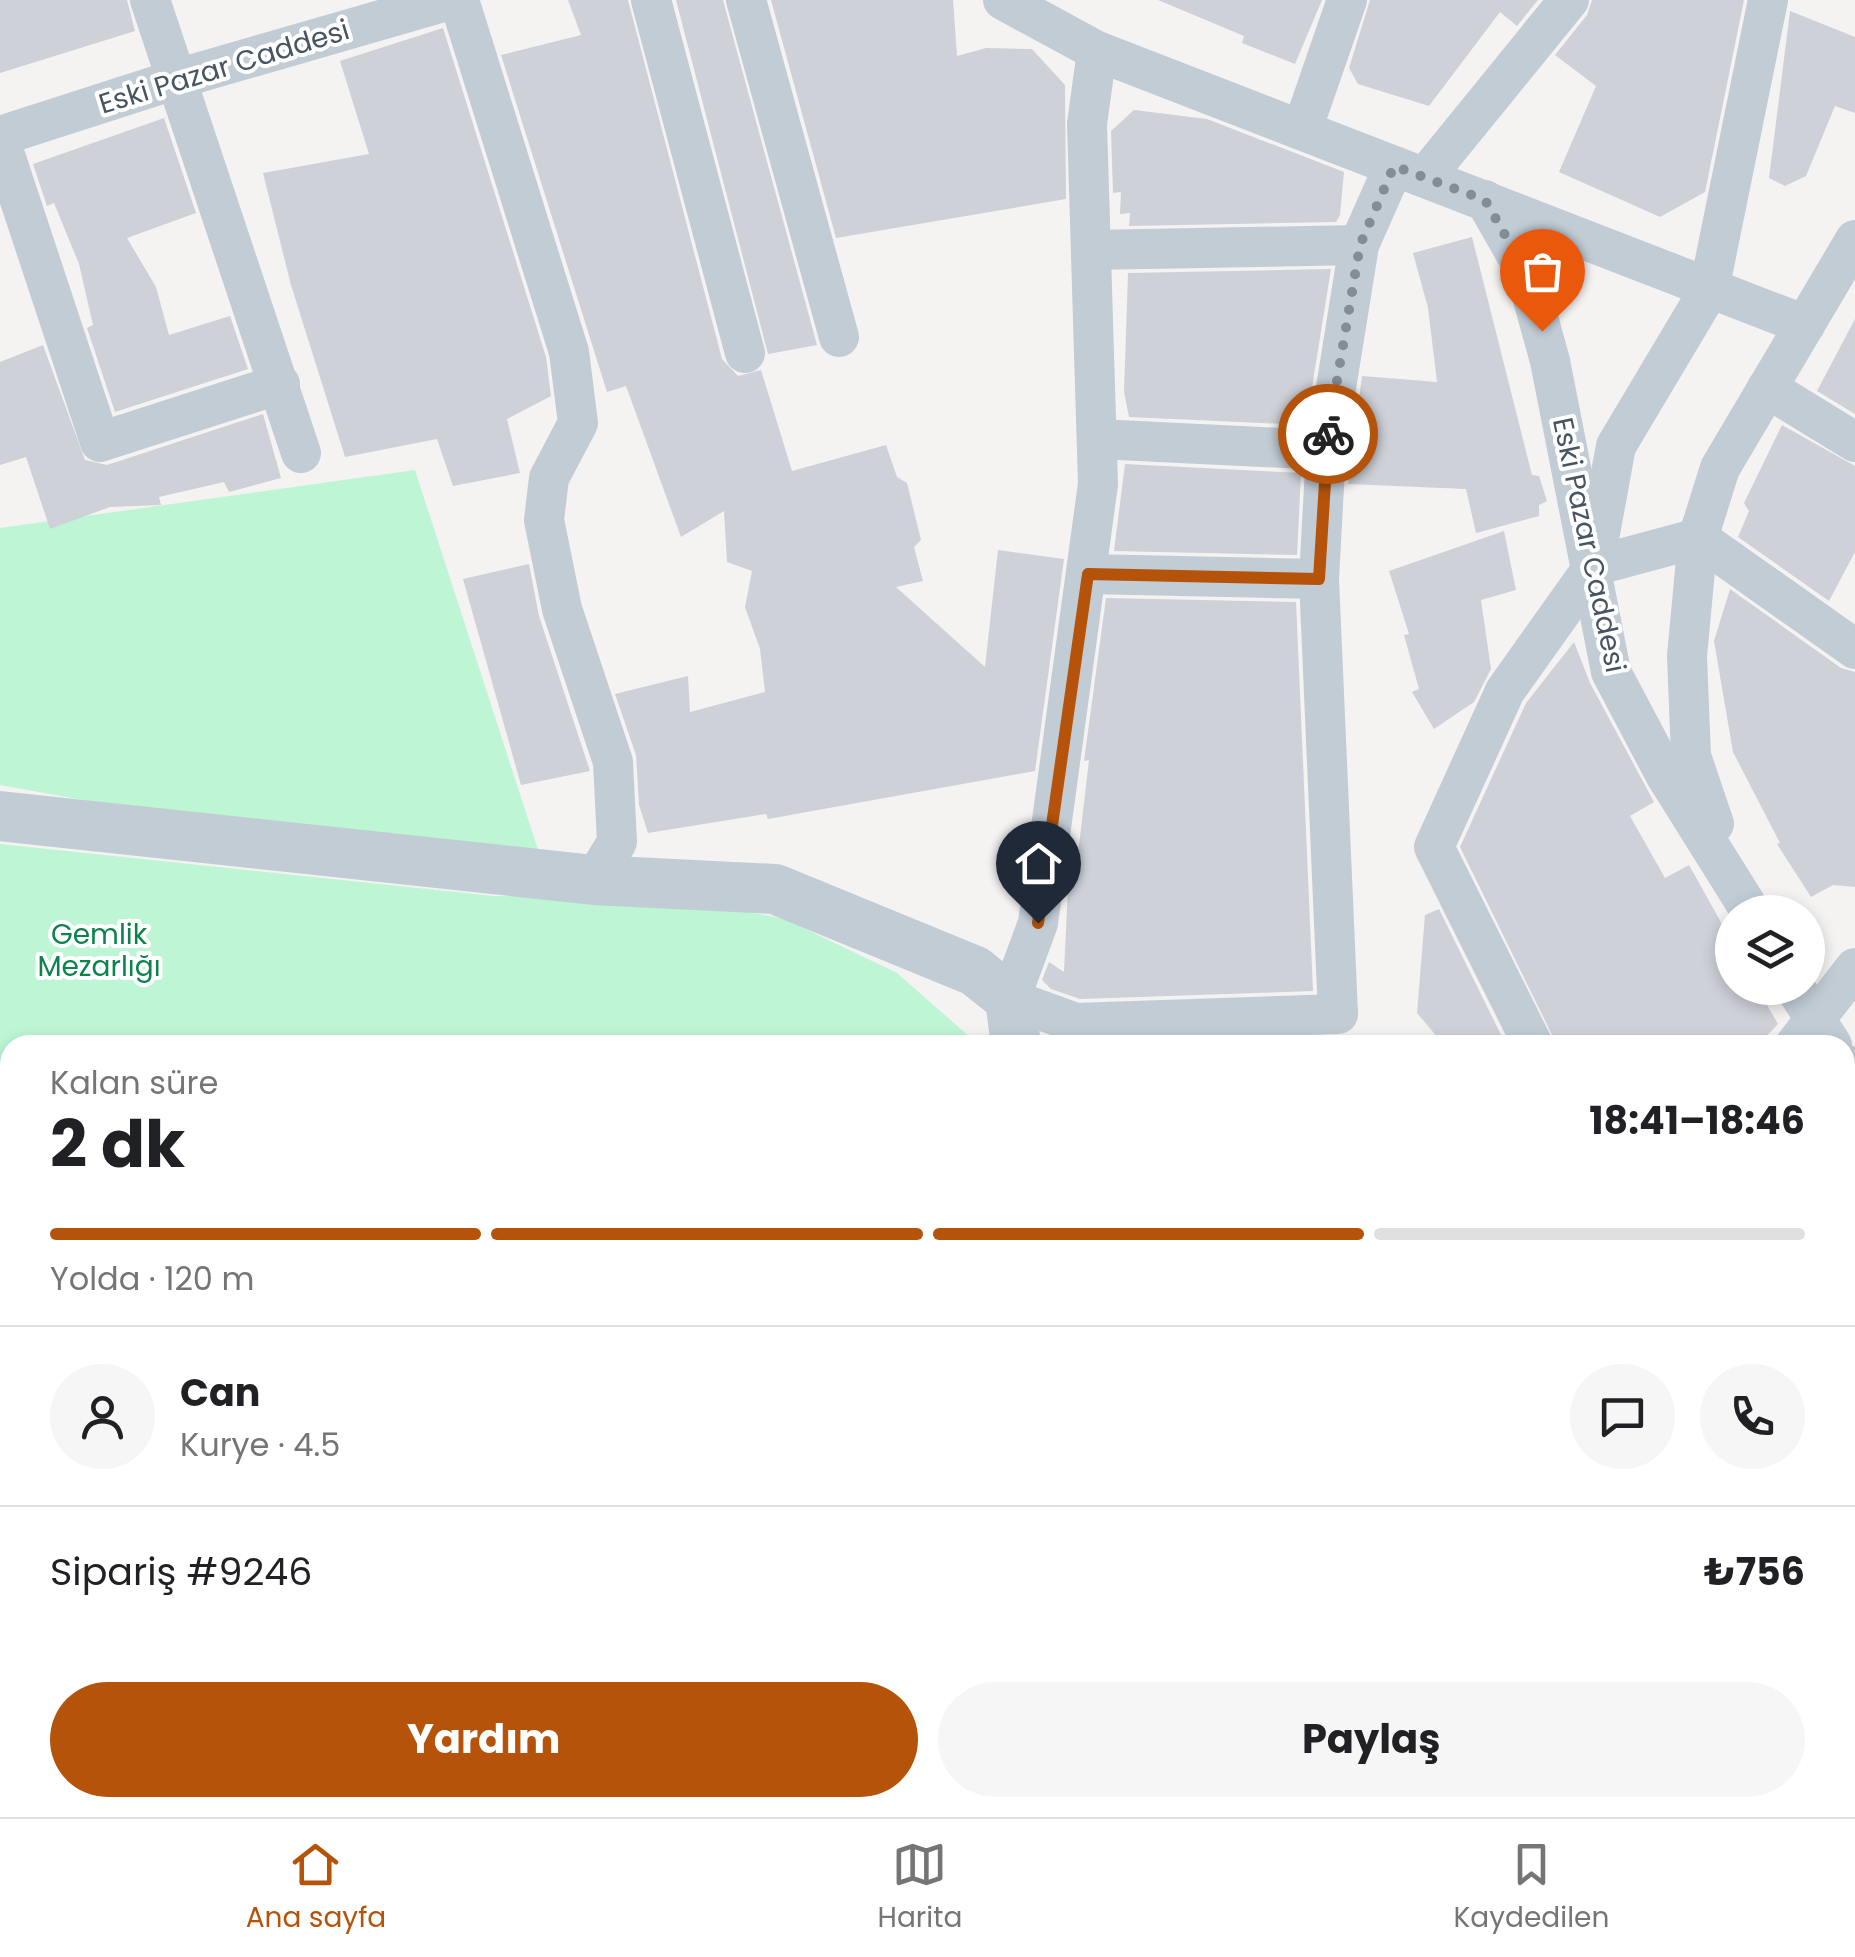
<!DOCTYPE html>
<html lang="tr">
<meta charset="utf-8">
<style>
:root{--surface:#fff;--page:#f6f6f6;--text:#202124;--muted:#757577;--line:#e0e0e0;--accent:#b45309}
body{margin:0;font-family:Poppins,sans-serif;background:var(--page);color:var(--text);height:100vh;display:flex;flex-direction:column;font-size:38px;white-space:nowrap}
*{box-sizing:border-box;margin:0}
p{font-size:32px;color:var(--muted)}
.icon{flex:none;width:55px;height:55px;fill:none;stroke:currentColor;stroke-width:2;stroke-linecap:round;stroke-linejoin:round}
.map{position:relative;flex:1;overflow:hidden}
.sheet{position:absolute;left:0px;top:1035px;width:1855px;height:782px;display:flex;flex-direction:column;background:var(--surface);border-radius:30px 30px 0 0;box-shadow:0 5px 15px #0003}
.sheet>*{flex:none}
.tools{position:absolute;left:1715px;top:895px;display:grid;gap:20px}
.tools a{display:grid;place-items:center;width:110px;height:110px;border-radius:50%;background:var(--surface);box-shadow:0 5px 15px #0003;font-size:50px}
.pin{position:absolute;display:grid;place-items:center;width:85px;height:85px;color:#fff;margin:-102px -42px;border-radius:50% 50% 50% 0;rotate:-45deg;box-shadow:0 0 10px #0007}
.pin .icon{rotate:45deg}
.courier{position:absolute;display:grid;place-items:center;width:100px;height:100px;margin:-50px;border:8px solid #b45309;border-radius:50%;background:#fff;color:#222;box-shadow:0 2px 12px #0007}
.overview em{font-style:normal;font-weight:700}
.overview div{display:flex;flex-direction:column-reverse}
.overview{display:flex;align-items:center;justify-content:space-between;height:170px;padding:0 50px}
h1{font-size:65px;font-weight:700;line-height:75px}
.bar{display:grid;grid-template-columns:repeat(4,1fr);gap:15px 10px;align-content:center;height:120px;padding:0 50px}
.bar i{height:12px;border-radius:8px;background:var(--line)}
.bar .on{background:var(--accent)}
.bar p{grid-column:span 4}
.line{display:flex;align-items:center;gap:25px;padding:0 50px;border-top:2px solid var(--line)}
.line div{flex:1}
.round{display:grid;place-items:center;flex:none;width:105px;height:105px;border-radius:52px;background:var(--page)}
.button{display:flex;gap:20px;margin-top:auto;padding:20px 50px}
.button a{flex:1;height:115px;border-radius:60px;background:var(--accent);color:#fff;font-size:40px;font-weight:700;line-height:115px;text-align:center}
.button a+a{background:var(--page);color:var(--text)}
.tab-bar{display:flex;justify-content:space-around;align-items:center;height:140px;border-top:2px solid var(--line);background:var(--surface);font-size:28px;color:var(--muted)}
.tab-bar a{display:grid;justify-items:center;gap:5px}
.tab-bar .on{color:var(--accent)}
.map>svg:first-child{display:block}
</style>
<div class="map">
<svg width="1855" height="1817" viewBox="0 0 1855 1817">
<rect width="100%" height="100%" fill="#f5f2f2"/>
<g fill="#bef5d5">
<polygon points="415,470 540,856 133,809 0,785 0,528"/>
<polygon points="0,844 494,896 682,899 785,919 897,973 979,1045 10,1045 10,1808 1177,1808 1179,1817 0,1817"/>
</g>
<g fill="#ced1d8">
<polygon points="0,0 127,0 135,31 0,73"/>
<polygon points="568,0 628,0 722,359 738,376 761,370 792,471 886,445 897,477 907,483 921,540 914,547 923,581 896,587 985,667 998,550 1064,559 1035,771 768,819 766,814 648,833 639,805 636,755 615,694 688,676 690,712 765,692 760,649 745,607 752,571 727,562 724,511 681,537 626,386 607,392 501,55 581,35"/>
<polygon points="676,0 723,0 817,345 768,354"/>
<polygon points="771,0 953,0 957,56 986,48 1032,49 1065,85 1066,199 836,238"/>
<polygon points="1158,0 1322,0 1295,64 1242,43 1244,36"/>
<polygon points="1370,0 1538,0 1517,26 1500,12 1429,106 1358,84 1349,68"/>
<polygon points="1592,0 1744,0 1705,192 1660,217 1559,172 1596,86 1555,55 1587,15"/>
<polygon points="1790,11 1855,37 1855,113 1835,106 1806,176 1785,186 1769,178"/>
<polygon points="443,28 546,357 551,396 507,419 520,473 453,486 437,439 345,457 291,285 263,173 369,154 340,61"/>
<polygon points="1134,110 1207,119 1344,172 1340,215 1336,222 1129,226 1130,213 1120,214 1121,192 1113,193 1111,131"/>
<polygon points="164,118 196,213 127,238 156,287 169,335 230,316 248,369 115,412 87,328 93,325 79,264 54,203 47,206 33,164"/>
<polygon points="1472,237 1532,475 1539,476 1547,501 1539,505 1539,516 1476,533 1466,489 1348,484 1362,376 1437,382 1428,308 1413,253"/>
<polygon points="1331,269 1306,425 1129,417 1124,392 1128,273"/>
<polygon points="1855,319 1855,414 1817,391"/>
<polygon points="43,345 85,460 107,465 263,414 281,478 229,492 224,482 159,497 161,505 110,507 50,529 26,457 0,465 0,362"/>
<polygon points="1782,425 1855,466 1855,552 1829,601 1738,537 1749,511 1744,503"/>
<polygon points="1125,464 1301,473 1297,555 1114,551"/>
<polygon points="1504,531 1516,590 1481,600 1491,669 1474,702 1434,729 1412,692 1419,689 1404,635 1409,634 1389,571"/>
<polygon points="529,564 539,616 590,771 521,785 463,579"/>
<polygon points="1730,589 1841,668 1855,672 1855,887 1833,885 1811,897 1777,844 1780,843 1733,752 1714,641"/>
<polygon points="1106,598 1296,602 1313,991 1080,999 1051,989 1042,980 1049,962 1064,972 1068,886 1074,888 1089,760 1084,761"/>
<polygon points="1574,642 1590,683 1654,802 1630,816 1665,878 1689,865 1732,942 1732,988 1757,988 1778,1024 1758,1045 1557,1045 1460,847 1526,703"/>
<polygon points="1439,909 1506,1045 1444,1045 1417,1013 1425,915"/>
</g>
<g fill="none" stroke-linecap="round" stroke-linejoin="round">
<g stroke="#c2ccd5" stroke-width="40">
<polyline points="150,0 301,453"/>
<polyline points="459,0 569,352 578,423 549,478 544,520 562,609 613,762 617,842 594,880"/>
<polyline points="651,0 745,353"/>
<polyline points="746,0 839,337"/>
<polyline points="1003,0 1097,51 1805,325"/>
<polyline points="1097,51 1087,124 1098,484 1038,923 1010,999 1076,1023 1338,1014 1319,579 1326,450 1359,245 1394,166"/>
<polyline points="1302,130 1347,0"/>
<polyline points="0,136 180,78 450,0"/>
<polyline points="0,140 100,442 280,384"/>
<polyline points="1425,177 1569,0"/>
<polyline points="1485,200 1525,270 1550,361 1611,672 1666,776 1751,912"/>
<polyline points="1091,250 1359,245"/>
<polyline points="1767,388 1855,442"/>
<polyline points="1097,439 1326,450"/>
<polyline points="1594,566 1698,538 1855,649"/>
<polyline points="1088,574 1319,579"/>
<polyline points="1714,824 1691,756 1687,656 1698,538 1720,468 1855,240"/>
<polyline points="1795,988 1832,1045"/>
<polyline points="1533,1045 1434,847 1505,691 1594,566 1616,446 1709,290 1768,0"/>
<polyline points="1795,1045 1855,968"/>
<polyline points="1845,1064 1855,1079"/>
<polyline points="1845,1363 1855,1366"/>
<polyline points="1845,1558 1855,1561"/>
<polyline points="1845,1807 1855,1811"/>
<polyline points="1413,1808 1420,1817"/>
<polyline points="38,1817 43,1808"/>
</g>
<g stroke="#c2ccd5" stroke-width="50">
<polyline points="0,816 594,880 775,889 975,971 1010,999 1016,1045"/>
<polyline points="1203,1808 1205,1817"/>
</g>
</g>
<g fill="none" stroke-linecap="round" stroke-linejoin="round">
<polyline stroke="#848c94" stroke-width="10" stroke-dasharray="0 18" points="1328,434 1360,245 1394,166 1485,200 1525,270 1542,331"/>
<polyline stroke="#b45309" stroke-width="12" points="1038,923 1088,574 1319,579 1328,434"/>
</g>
<g text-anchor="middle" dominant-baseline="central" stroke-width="8" stroke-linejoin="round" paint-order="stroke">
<g font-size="28" fill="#475562" stroke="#fff">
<text transform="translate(224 67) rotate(-17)">Eski Pazar Caddesi</text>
<text transform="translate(1589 545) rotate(78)">Eski Pazar Caddesi</text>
</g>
<g font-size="28" fill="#0d824c" stroke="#fff">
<text x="99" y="934">Gemlik<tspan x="99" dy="32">Mezarlığı</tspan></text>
</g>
</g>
</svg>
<div class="tools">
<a><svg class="icon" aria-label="layers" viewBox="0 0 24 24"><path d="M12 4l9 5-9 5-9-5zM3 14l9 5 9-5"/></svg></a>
</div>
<div class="pin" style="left:1542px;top:331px;background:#ea580c"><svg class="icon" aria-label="bag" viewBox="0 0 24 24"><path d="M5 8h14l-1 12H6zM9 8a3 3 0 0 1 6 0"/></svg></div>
<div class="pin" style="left:1038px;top:923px;background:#1f2937"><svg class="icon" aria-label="home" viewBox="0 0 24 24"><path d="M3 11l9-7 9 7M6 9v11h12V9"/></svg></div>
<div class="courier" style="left:1328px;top:434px"><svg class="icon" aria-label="bike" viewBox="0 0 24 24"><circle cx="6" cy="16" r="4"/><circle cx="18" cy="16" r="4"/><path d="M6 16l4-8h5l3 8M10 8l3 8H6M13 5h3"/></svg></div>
<section class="sheet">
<div class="overview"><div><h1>2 dk</h1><p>Kalan süre</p></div><em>18:41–18:46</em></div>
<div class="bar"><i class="on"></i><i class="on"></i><i class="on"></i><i></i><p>Yolda · 120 m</p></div>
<div class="line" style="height:180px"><a class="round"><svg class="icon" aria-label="person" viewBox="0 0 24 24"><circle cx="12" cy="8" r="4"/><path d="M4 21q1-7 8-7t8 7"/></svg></a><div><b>Can</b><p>Kurye · 4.5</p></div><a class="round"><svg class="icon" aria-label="chat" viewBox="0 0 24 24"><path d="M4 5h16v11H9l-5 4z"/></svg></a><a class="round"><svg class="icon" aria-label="phone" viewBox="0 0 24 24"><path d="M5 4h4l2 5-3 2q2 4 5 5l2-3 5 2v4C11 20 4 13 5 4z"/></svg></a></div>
<div class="line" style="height:130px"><div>Sipariş #9246</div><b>₺756</b></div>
<div class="button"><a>Yardım</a><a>Paylaş</a></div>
</section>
</div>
<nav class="tab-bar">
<a class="on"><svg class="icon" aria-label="home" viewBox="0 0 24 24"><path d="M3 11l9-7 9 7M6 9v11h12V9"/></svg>Ana sayfa</a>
<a><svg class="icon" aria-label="map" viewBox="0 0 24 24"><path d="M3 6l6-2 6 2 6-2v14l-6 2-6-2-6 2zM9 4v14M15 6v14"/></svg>Harita</a>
<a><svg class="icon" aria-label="saved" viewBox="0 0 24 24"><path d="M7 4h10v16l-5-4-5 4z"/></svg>Kaydedilen</a>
</nav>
